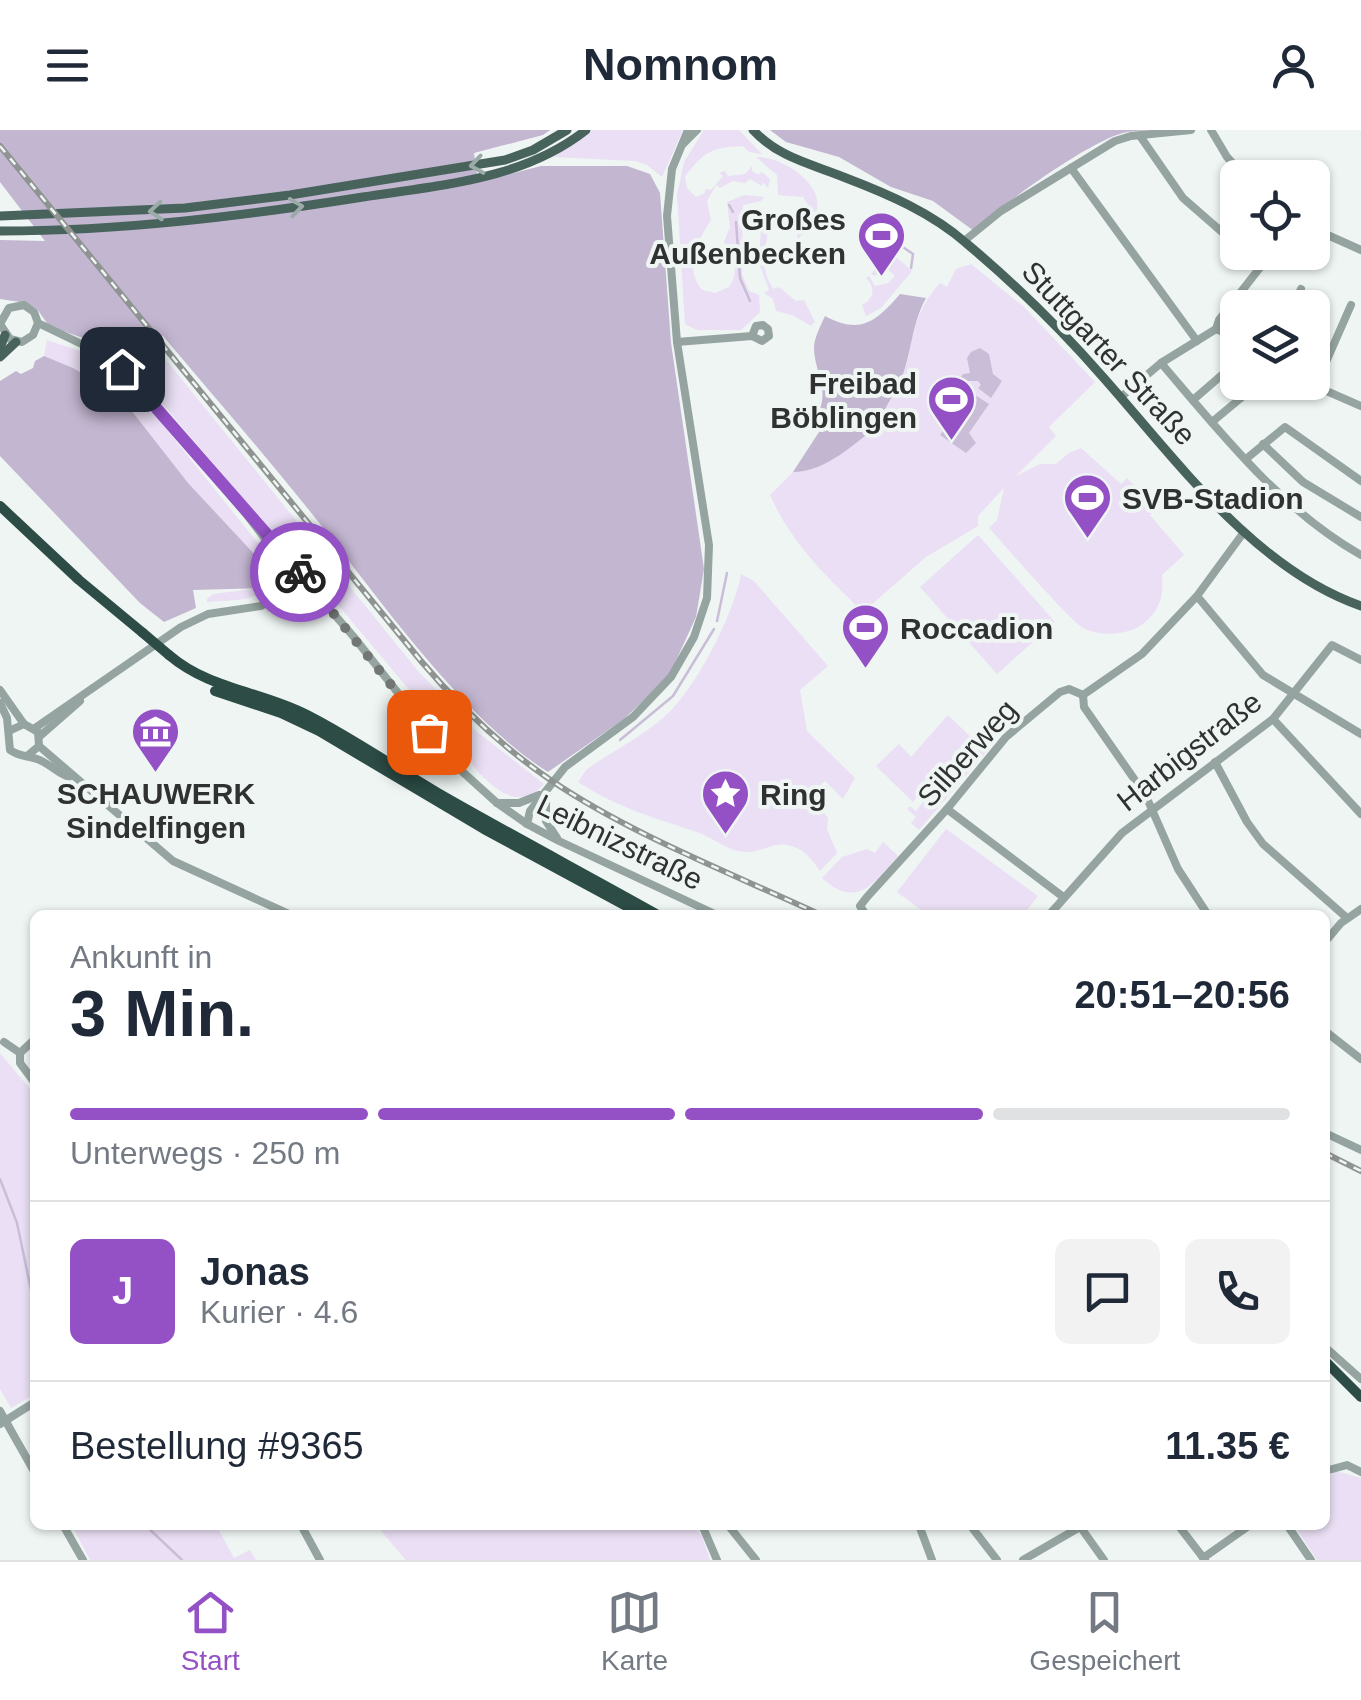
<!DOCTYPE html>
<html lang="de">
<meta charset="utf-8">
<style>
:root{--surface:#fff;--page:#f2f2f3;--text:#1f2937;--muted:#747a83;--line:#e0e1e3;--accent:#9451c6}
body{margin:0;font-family:Arial,sans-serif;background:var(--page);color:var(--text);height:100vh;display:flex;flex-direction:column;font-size:38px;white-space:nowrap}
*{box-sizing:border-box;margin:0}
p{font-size:32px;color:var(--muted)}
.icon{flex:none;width:55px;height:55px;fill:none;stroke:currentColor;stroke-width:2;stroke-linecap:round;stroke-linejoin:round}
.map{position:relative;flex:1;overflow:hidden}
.details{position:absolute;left:30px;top:780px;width:1300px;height:620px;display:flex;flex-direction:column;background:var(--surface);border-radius:15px;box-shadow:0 2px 8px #0004}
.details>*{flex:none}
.controls{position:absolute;left:1220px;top:30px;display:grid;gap:20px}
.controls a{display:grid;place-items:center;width:110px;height:110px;border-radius:15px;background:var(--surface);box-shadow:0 2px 8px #0004;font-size:50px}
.pin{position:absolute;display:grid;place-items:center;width:85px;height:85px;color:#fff;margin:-42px;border-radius:20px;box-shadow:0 5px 15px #0006}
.courier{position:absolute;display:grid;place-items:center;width:100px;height:100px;margin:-50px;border:8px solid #9451c6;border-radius:50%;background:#fff;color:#222;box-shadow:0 2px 12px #0007}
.head em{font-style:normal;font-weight:600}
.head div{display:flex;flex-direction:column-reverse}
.head{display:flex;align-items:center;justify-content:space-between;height:170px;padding:0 40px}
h1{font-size:65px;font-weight:600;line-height:75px}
.bar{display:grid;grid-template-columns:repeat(4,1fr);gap:15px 10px;align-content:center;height:120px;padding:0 40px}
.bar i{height:12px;border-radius:8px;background:var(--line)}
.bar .on{background:var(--accent)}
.bar p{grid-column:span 4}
.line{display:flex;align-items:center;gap:25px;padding:0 40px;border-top:2px solid var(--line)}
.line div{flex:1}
.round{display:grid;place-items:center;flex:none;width:105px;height:105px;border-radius:15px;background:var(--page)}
header{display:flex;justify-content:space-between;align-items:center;height:130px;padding:0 40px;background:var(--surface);font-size:45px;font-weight:600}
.menu{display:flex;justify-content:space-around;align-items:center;height:140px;border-top:2px solid var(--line);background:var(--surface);font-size:28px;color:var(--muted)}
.menu a{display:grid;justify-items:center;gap:5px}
.menu .on{color:var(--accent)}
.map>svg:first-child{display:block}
</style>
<header><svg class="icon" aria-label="menu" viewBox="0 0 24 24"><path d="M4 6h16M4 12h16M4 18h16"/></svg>Nomnom<svg class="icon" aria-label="person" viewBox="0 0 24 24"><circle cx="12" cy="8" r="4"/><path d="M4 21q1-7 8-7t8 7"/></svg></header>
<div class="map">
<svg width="1361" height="1430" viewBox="0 0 1361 1430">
<rect width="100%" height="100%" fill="#eef5f3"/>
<g fill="#eadff4">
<polygon points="593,0 683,0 662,47 647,35 635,31 554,27"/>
<path d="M704,0H739L762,24L749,22L743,16C709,18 706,21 685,46L687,58L696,67L705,63V59L711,60L723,46L719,43L725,41L728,46L745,44L752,36V41L758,45L762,42L770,49L768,58L763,52L762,56L750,49L745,53L733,51L720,58L716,55L707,71L711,90C697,112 683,136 702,160L715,163L729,157C741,139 732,129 724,112L730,97L727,72L744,65L764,67L761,71L743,75L742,144L749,161L759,165L760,182L741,200H697L685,194L677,65L684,32Z"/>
<path d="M756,27C781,26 829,55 815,86C811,96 801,103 796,113L798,102L809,89L808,75L803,67L778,65L777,45Z"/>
<path d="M762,82H766C775,105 753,127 773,159L779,157L796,171L804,170L815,192L811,196L792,185L776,181L773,169L764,163L769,160L759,133Z"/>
<path d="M888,120L912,141L881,178L866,186L862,175C874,169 876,157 866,148L869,146L875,156L888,153L895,146L884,136L875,146L871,144L882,132L879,130Z"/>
<path d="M971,134L1024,177L1095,252L1049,297L1056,306L1016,346L1040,334H1056L1069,323L1081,318L1121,354L1127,348L1156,378L1150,385L1184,425L1162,445C1164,465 1160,480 1144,493C1130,505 1102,507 1085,499C1071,493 1005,415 989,398L997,390L1004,358L978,386V396L926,427L863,482C826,446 791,413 770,365L793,342C826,342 854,313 880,294C883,277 895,267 901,251C916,211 908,189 940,153L947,157L956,139Z"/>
<path d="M141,199L418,541L476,601L544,654C521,679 500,664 480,644L296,425L293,427L138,245L137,239L147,229L132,209Z"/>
<path d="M47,210L92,225L133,258L274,433C277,474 238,469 207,472V469L213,464L267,457L120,266L73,238L44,226Z"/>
<polygon points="978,405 1055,492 997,544 920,457"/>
<path d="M741,444L754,451L828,536L800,560L807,601L855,648L843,669L825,651L817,658L819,676L828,688L827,699L837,723L820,741C812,730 806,720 791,716C774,710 762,723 746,722C730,722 716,710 702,704C657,688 619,679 578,652L586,640C611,622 640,608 664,587C695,561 734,484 741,444Z"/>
<polygon points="948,585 986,622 919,700 911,693 916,687 907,679 910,676 916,681 926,668 920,663 913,672 876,636 899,614 911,627"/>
<polygon points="946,699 1038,766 1023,785 928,785 897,762"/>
<path d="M883,712L898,726C874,753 857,780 822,748L842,727L867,719L875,723Z"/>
<polygon points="0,923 35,965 35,1264 11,1278 0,1259"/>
<polygon points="1336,1341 1361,1348 1361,1430 1317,1430 1294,1395 1325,1395 1325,1349"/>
<polygon points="72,1395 216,1395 234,1428 250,1420 256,1430 90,1430"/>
<polygon points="376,1395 692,1395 702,1406 710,1430 406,1430"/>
</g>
<g fill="#c3b6d1">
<path d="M0,0H550L543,5L474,23L478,52L541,36H627L650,44L660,63L671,213L704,439L696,487L669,546L624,589L548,642C470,593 392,487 335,413C280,342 221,275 163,206L141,200L132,209L137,216L127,233L80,207L49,196L37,179L27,173L0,169V110L45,111L0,52Z"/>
<path d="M770,0H1162C1149,1 1135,0 1123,3C1088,12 1001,75 974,101L933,71L891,57L839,27L786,12Z"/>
<path d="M900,164L926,168C911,195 912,224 900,252C893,268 883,278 880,294C855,313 826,342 793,342L819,302L817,283C831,264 814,240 814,218C814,208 821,195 825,186C860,205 876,192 900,164Z"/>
<polygon points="44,226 73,238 120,266 188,353 270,441 267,458 193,460 196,478 164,492 140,473 0,326 0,251 16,241 21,244 33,238 35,231"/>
</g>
<g fill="#cabdd8">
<polygon points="980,218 989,224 993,244 1002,251 991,268 978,258 981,255 978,251 966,251 960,258 955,254 963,244 970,243 967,228 971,222"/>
<polygon points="972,263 989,274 969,303 976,313 966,323 940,305"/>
</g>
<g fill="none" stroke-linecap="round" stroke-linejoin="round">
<g stroke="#cabdd8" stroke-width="2.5">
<polyline points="729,75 733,82"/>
<polyline points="736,92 740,148 750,171"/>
<polyline points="897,113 913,124 911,138"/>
<polyline points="717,491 727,443"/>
<polyline points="620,610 673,566 714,499"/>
<polyline points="0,1049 17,1093 35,1179"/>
<polyline points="145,1395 182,1430"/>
</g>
<g stroke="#95a4a0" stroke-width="8">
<polyline points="1211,0 1227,27 1246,48"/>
<polyline points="1140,6 1183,68 1238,116"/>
<polyline points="683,14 697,0"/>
<polyline points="1071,38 1197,211"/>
<polyline points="1312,98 1361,120"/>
<polyline points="964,111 1001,81 1115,11 1131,6 1191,0"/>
<polyline points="1291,178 1301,159"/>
<polyline points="38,193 33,205 22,212 10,209 0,194 9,178 24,175 34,182 38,193 96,221 133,250 247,385 288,439 307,453 353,506 455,635 497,673 527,694 559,711 717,785"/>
<polyline points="1216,199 1238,208"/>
<polyline points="677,212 752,206 762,211 769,206 768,199 763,195 756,196 752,206"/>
<path d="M1161,233C1220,302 1281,380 1361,425"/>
<polyline points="1306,252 1361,276"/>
<polyline points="1315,257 1351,175"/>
<polyline points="1121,267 1161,233 1216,199 1219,190 1262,135 1246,122"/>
<polyline points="1193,270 1238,231"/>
<polyline points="1212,292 1260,252"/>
<polyline points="1263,314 1303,352 1361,387"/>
<polyline points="1246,329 1285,297 1361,351"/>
<polyline points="255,391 297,436 303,449"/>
<polyline points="279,433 282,444 279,461"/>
<polyline points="1197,466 1263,545 1361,604"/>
<polyline points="0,560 24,594"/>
<polyline points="1083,565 1084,577 1146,666 1178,739 1208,785"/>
<polyline points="1083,565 1142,524 1197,466 1244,402"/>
<path d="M0,573L7,588L10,620C20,627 26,625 37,629C49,633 57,643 69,647"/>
<polyline points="1273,589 1361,684"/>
<polyline points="35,598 181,497 208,484 261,476 307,453"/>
<polyline points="9,601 24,594 38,602 39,616 27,626"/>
<polyline points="40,606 80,571"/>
<polyline points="39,616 173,731 291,785"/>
<polyline points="1215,632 1247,692 1263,714 1347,788"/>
<polyline points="546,665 546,691 557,708"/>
<polyline points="497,673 519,673 539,665"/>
<polyline points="947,679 1062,766"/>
<polyline points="527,694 530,681 565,637 633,587 671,547 694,507 707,468 709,415 677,212 667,86 672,39 688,0"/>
<polyline points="866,785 860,776 867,767 947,679 1006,607 1060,562 1069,559 1083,565"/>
<polyline points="1049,785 1122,703 1273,589 1332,515 1361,530"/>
<polyline points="1325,812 1341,793 1361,779"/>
<polyline points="1325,901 1361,929"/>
<polyline points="4,912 20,923 20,933 35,953"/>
<polyline points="20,923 35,909"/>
<polyline points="1325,1003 1361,1020"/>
<polyline points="1325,1217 1361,1249"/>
<polyline points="0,1281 35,1343"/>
<polyline points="0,1294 35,1272"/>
<polyline points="1325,1341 1347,1335 1361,1342"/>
<polyline points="63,1395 83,1430"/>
<polyline points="301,1395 320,1430"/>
<polyline points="702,1395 717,1430"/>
<polyline points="728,1395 756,1430"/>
<polyline points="919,1395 932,1430"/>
<polyline points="970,1395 997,1430"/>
<polyline points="1079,1395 1104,1430"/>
<polyline points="1178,1395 1205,1430"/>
<polyline points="1287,1395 1311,1430"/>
<polyline points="1203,1428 1250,1395"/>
<polyline points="1023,1430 1080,1397"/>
</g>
<g stroke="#48635c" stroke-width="9">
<path d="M753,0C779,28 812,34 846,48C888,64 932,83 966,113C1015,154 1060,198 1102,246C1174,327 1254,439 1361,476"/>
<polyline points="0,86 185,78 290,65 505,30 533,20 567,0"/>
<path d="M0,101C122,101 243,86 363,67C440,55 523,50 586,0"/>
<polyline points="0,218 5,205"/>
<polyline points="0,227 16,212"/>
</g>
<g stroke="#2c4c45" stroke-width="10">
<polyline points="0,376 79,450 143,503"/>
<path d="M169,525C210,560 261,561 307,585C352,608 394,637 438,663C511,705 585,744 658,785"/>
<polyline points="215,561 281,583 319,601 484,699 643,785"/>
<polyline points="1325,1231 1361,1267"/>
</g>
<defs>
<g id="rail">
<path d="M0,16L421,531C459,576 502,617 552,651C634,706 731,743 821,785"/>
<polyline points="1325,1023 1361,1041"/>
</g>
</defs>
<use href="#rail" stroke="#8f9492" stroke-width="6"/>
<use href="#rail" stroke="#eef5f3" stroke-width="2.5" stroke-dasharray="8" stroke-linecap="butt"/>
<polyline stroke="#2c4c45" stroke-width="10" points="143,503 169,525"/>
</g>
<defs><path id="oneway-chevron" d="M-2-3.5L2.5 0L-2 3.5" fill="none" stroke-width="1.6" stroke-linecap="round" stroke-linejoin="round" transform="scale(2.5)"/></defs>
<g stroke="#9baca8">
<use href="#oneway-chevron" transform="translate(477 35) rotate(171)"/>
<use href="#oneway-chevron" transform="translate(296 77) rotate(-8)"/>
<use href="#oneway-chevron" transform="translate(156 81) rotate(175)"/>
</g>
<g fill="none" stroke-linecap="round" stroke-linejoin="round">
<polyline stroke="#727675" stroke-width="10" stroke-dasharray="0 18" points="300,442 429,602"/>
<polyline stroke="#9451c6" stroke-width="12" points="122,239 300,442"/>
</g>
<defs>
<symbol id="stadium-pin" viewBox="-11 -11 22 30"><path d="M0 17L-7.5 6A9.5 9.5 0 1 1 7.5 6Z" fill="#9451c6" stroke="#eef5f3"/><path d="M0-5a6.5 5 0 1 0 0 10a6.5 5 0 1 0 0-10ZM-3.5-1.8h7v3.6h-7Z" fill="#fff"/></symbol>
<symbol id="museum-pin" viewBox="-11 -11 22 30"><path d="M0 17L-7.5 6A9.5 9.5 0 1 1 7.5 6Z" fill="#9451c6" stroke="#eef5f3"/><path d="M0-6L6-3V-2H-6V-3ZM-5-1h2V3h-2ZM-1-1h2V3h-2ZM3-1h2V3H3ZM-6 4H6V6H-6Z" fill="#fff"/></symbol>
<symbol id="sight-pin" viewBox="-11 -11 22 30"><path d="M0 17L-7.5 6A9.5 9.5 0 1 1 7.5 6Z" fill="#9451c6" stroke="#eef5f3"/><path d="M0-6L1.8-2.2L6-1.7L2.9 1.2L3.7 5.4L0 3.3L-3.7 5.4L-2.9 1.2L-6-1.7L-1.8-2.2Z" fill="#fff"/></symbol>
</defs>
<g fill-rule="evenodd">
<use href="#stadium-pin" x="854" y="78" width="55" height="75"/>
<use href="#stadium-pin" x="924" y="242" width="55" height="75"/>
<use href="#stadium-pin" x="1060" y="340" width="55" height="75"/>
<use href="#stadium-pin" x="838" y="470" width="55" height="75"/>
<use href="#museum-pin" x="128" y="574" width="55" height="75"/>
<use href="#sight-pin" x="698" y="636" width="55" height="75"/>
</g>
<g text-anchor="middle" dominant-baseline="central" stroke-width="8" stroke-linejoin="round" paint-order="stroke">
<g font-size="30" font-weight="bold" fill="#2f3231" stroke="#eef5f3" text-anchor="start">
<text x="846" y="89" text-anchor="end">Großes<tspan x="846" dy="34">Außenbecken</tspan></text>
<text x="917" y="253" text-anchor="end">Freibad<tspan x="917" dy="34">Böblingen</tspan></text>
<text x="1122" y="368">SVB-Stadion</text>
<text x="900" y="498">Roccadion</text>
<text x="156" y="663" text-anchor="middle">SCHAUWERK<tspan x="156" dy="34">Sindelfingen</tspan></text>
<text x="760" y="664">Ring</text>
</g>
<g font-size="30" fill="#2f3231" stroke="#eef5f3">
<text transform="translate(1109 223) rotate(47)">Stuttgarter Straße</text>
<text transform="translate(1189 621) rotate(-38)">Harbigstraße</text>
<text transform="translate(967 623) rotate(-48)">Silberweg</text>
<text transform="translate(620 712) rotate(26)">Leibnizstraße</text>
</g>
</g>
</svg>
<div class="controls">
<a><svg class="icon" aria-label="locate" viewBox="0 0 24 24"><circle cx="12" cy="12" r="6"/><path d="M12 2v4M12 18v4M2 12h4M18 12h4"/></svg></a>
<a><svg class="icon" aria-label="layers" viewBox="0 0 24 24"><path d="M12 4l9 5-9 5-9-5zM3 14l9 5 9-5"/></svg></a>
</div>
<div class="pin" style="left:429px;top:602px;background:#ea580c"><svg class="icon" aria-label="bag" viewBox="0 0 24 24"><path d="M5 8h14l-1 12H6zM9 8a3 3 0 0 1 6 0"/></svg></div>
<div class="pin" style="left:122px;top:239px;background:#1f2937"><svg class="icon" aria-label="home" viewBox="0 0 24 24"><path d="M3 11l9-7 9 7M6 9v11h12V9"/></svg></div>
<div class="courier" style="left:300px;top:442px"><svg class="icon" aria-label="bike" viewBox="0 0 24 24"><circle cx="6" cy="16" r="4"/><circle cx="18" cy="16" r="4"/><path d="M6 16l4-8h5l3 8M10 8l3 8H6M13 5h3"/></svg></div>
<section class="details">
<div class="head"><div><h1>3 Min.</h1><p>Ankunft in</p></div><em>20:51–20:56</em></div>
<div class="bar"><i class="on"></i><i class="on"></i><i class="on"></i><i></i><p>Unterwegs · 250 m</p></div>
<div class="line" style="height:180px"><b class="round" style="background:var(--accent);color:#fff">J</b><div><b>Jonas</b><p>Kurier · 4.6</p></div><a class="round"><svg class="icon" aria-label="chat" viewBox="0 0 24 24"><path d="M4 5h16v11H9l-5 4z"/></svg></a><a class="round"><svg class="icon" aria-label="phone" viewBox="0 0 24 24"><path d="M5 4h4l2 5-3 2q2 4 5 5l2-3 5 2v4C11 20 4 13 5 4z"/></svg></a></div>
<div class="line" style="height:130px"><div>Bestellung #9365</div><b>11.35 €</b></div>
</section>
</div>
<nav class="menu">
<a class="on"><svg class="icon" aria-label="home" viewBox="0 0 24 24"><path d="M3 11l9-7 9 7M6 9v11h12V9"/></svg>Start</a>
<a><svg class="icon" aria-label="map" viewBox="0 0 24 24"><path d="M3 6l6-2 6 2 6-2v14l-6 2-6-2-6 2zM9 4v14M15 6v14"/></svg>Karte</a>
<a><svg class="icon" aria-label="saved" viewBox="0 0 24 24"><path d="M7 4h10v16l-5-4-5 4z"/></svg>Gespeichert</a>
</nav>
